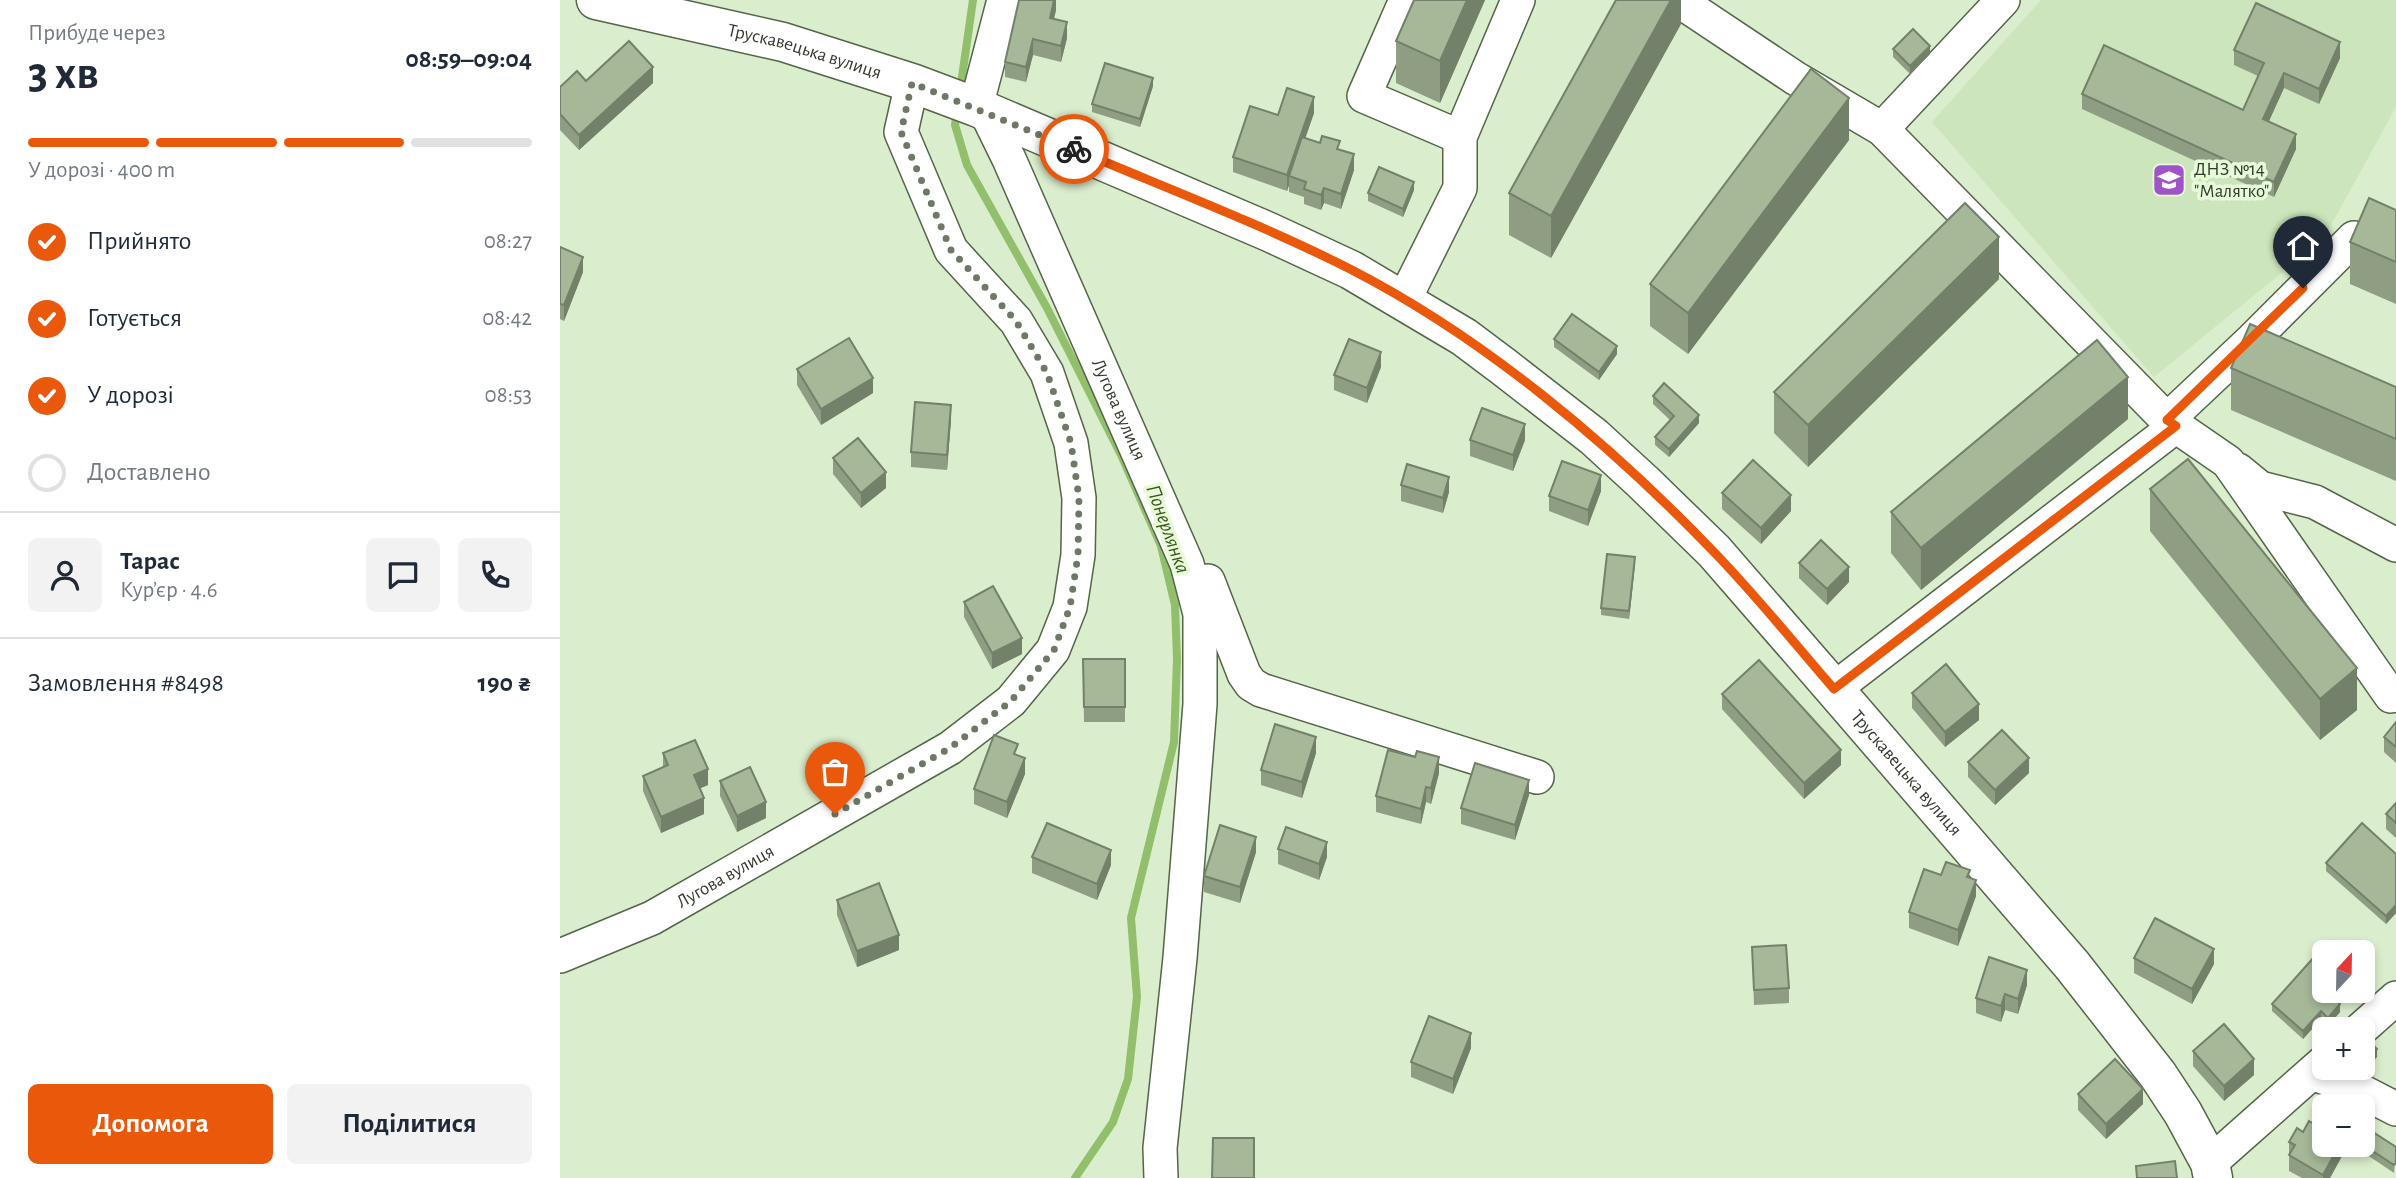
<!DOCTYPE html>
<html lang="uk">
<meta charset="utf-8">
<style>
:root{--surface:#fff;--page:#f2f2f3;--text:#1f2937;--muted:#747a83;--line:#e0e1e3;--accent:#ea580c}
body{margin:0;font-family:"Alegreya Sans",sans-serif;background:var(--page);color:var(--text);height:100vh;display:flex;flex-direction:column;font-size:26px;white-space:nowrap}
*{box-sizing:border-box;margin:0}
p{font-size:23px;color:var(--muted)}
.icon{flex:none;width:38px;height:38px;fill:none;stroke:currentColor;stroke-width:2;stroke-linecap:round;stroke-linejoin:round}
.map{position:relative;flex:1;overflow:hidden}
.drawer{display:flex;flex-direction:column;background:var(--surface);width:560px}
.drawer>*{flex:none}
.needle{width:46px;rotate:22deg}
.fabs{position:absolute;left:1752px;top:940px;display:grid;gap:14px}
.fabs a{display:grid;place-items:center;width:63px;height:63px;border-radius:10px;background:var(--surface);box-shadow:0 4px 10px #0003;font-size:35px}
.pin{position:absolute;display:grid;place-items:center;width:60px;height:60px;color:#fff;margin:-72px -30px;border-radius:50% 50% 50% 0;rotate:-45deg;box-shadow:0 0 7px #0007}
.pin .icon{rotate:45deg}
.courier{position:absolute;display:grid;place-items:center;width:70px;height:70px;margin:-35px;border:5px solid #ea580c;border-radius:50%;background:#fff;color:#222;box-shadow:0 2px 9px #0007}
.overview em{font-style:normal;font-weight:700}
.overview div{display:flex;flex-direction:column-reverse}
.overview{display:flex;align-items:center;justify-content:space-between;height:119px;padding:0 28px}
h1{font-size:46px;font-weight:700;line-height:52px}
.bar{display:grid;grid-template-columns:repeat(4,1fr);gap:10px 7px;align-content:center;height:84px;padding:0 28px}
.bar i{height:9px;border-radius:5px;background:var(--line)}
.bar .active{background:var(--accent)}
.bar p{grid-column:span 4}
.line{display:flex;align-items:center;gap:18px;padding:0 28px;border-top:2px solid var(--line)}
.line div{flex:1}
.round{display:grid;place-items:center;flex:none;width:74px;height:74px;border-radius:10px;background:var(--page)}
ol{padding:0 28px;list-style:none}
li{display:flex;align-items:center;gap:21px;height:77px}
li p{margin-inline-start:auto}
li .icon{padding:7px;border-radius:50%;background:var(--accent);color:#fff;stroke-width:4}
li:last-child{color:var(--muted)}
li i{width:38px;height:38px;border:4px solid var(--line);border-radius:50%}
.cta{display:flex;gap:14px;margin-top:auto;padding:14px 28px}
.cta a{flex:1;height:80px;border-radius:10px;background:var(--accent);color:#fff;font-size:28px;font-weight:700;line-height:80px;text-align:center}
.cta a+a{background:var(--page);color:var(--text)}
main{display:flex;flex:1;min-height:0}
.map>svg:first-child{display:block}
</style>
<main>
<section class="drawer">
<div class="overview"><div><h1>3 хв</h1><p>Прибуде через</p></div><em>08:59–09:04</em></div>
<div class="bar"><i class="active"></i><i class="active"></i><i class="active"></i><i></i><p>У дорозі · 400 m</p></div>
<ol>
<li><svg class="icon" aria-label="check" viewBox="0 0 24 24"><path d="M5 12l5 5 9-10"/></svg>Прийнято<p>08:27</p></li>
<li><svg class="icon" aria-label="check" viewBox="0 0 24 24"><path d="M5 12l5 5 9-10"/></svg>Готується<p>08:42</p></li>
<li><svg class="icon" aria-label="check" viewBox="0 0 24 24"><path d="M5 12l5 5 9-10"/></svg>У дорозі<p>08:53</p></li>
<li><i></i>Доставлено</li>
</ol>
<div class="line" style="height:126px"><a class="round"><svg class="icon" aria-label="person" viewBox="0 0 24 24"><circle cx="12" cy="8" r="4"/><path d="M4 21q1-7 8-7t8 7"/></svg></a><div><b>Тарас</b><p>Кур’єр · 4.6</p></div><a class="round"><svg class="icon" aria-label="chat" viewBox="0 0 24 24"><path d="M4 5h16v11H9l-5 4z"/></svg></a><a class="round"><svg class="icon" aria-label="phone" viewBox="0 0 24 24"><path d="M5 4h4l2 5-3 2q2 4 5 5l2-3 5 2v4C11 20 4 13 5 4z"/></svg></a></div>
<div class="line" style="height:91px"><div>Замовлення #8498</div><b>190 ₴</b></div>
<div class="cta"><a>Допомога</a><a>Поділитися</a></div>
</section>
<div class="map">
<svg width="1836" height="1178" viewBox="0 0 1836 1178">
<rect width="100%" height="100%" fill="#daedcc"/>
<polygon fill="#cde5bc" points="1481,0 1836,0 1836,107 1764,238 1594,377 1372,122"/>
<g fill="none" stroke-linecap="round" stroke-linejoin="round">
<g stroke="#91bf6b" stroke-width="8">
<polyline points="400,91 413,0"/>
<polyline points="397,110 395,125 407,165 487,308 561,455 601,546 615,605 617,659 614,742 571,918 577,997 568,1079 553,1122 515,1178"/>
</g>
<defs>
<g id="minor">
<polyline points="846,0 804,96 900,137"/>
<polyline points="1118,0 1235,78 1322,129 1607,420 1668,462 1831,696"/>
<polyline points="416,107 444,0"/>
<path id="s1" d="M426,112L449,159L627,564L640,614V704L620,958L600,1148L601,1178"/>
<polyline points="1322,129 1443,0"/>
<polyline points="844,300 900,188 900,137 958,0"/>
<polyline points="1607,420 1693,339 1794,238"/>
<polyline points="1678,470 1700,488 1755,502 1836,545"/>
<polyline points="648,581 684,674 691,684 701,690 977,777"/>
<polyline points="1274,689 1616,426"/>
<path id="s2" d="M0,956L92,918L390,748L451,701L493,650L510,607L518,555L519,498L511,443L487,373L456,321L391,250L341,132L352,83"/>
<polyline points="1801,1029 1836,998"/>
<polyline points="1752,1073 1801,1091 1836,1109"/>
<polyline points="1650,1163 1764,1062"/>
</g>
<g id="major">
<path id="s3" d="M36,0L223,42L352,83L416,107L709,232L791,270L904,337L944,367L1034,437L1083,482L1154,551L1274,689L1512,965L1598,1075L1623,1113L1650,1163L1653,1178"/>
</g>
</defs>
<use href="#minor" stroke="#546548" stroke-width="36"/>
<use href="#major" stroke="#546548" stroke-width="41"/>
<use href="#minor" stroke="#fff" stroke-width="33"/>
<use href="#major" stroke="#fff" stroke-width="38"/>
</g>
<g fill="#8f9e83">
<polygon points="496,0 496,10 494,19 507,38 501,62 473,55 466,82 445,77 445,62"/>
<polygon points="854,0 925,0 880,103 836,83 836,41"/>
<polygon points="1121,0 1121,24 991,258 949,235 949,193"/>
<polygon points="1333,49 1370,54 1350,74 1333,57"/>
<polygon points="1674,50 1780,58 1759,104 1724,88 1709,121 1736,149 1714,197 1522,109 1522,94 1683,110 1698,76 1674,65"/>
<polygon points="93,83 19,150 0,130 0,87"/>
<polygon points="593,86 580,127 532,112 532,104"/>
<polygon points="754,113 745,138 780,150 794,170 781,209 764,203 761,210 744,204 744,197 729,192 729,185 727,191 673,172 673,157 718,115"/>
<polygon points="1289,140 1128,354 1090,326 1090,284"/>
<polygon points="854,190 843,217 808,201 808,193"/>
<polygon points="1836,210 1836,304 1790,284 1790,242"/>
<polygon points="0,247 23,272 4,321 0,319"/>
<polygon points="1439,279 1248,467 1214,433 1214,392"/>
<polygon points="994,339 1057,354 1039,380 994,347"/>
<polygon points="821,367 807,403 774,390 774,375"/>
<polygon points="1671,368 1836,387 1836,481 1671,410"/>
<polygon points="237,369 313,393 261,425 237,385"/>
<polygon points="1093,396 1139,423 1109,457 1095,445 1095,437 1110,420 1093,404"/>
<polygon points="1568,419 1361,590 1331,553 1331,512"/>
<polygon points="391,420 387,470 351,467 351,452"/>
<polygon points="910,440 965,440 953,471 910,456"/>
<polygon points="273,458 326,488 301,508 273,474"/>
<polygon points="841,485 889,492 883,513 841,501"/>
<polygon points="1590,489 1797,710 1760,740 1590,531"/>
<polygon points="1041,491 1028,526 989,511 989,496"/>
<polygon points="1162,493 1231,511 1201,544 1162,509"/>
<polygon points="1239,563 1289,582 1267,605 1239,578"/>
<polygon points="1075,564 1069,619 1041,615 1041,608"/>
<polygon points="404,602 462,654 432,669 404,617"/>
<polygon points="523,659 565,659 565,722 524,722"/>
<polygon points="1352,693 1419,720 1385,747 1352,708"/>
<polygon points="1162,694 1281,765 1244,799 1162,709"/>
<polygon points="1836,722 1836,763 1824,752 1824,737"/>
<polygon points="103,753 148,785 140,788 144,814 101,833 83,791 83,776 103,767"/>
<polygon points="756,753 742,798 701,785 701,770"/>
<polygon points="458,755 465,774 447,818 414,804 414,789"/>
<polygon points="855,757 879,773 871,804 866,802 861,824 816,812 816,796"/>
<polygon points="1408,762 1469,773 1435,805 1408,777"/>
<polygon points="160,781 206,818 177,832 160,796"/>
<polygon points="969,795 955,840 901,824 901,808"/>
<polygon points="1836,803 1836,838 1826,829 1826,814"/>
<polygon points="718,849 767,857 759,880 718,864"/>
<polygon points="696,852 680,903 644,892 644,876"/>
<polygon points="1836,854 1836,913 1826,924 1766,871 1766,863"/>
<polygon points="472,857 551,865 537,900 472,873"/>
<polygon points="1381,875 1410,878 1416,896 1398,946 1349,928 1349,912"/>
<polygon points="277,900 339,950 297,967 277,915"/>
<polygon points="1192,947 1229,988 1229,1003 1194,1005"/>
<polygon points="1574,958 1654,964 1632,1004 1574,973"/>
<polygon points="1467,985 1458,1014 1445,1010 1441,1022 1416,1013 1416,998"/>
<polygon points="1786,990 1777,1001 1780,1012 1768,1026 1761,1019 1743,1039 1712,1011 1712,1004"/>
<polygon points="911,1048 893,1094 851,1077 851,1062"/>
<polygon points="1633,1051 1694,1075 1664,1101 1633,1066"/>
<polygon points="1817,1057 1801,1073 1795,1068 1802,1068"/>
<polygon points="1518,1094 1583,1104 1546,1139 1518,1110"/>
<polygon points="1764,1106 1764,1126 1753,1119 1753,1111"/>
<polygon points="1743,1132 1782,1144 1782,1156 1770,1178 1742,1178 1729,1171 1729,1142"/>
<polygon points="1791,1144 1836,1147 1834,1173"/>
</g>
<g fill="#74816a">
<polygon points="494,0 496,0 496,10 490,34 490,18"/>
<polygon points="907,0 925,0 880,103 880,61"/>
<polygon points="1111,0 1121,0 1121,24 991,258 991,216"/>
<polygon points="507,22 507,38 501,62 501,46"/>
<polygon points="473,39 473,55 466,82 466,67"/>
<polygon points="1780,42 1780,58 1759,104 1759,89"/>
<polygon points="1370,46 1370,54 1350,74 1350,66"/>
<polygon points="93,67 93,83 19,150 19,135"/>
<polygon points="1724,73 1724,88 1703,134 1703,119"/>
<polygon points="593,78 593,86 580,127 580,119"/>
<polygon points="754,97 754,113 732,177 729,176 729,185 727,191 727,175"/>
<polygon points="1289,98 1289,140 1128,354 1128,313"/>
<polygon points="1736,134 1736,149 1714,197 1714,182"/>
<polygon points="794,154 794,170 781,209 781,194"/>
<polygon points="854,182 854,190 843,217 843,209"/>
<polygon points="764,188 764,203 761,210 761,195"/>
<polygon points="1439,237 1439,279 1248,467 1248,425"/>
<polygon points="23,257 23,272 4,321 4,305"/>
<polygon points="1057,346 1057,354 1039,380 1039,372"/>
<polygon points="821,352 821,367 807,403 807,388"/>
<polygon points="1568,377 1568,419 1361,590 1361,548"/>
<polygon points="313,378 313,393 261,425 261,409"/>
<polygon points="391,405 391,420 387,470 387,455"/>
<polygon points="1139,415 1139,423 1109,457 1109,449"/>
<polygon points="965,424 965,440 953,471 953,455"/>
<polygon points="326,472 326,488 301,508 301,493"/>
<polygon points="1041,475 1041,491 1028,526 1028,510"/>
<polygon points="889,477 889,492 883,513 883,498"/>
<polygon points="1231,495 1231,511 1201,544 1201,528"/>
<polygon points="1075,557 1075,564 1069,619 1069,611"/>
<polygon points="1289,567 1289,582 1267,605 1267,589"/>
<polygon points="462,638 462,654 432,669 432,653"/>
<polygon points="1797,668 1797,710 1760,740 1760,699"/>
<polygon points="1419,704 1419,720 1385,747 1385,732"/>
<polygon points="756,737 756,753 742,798 742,782"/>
<polygon points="1281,750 1281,765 1244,799 1244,783"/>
<polygon points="879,757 879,773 871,804 871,788"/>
<polygon points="465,758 465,774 447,818 447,802"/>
<polygon points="1469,758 1469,773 1435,805 1435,790"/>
<polygon points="148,769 148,785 134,791 134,775"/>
<polygon points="969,780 969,795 955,840 955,825"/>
<polygon points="866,787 866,802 861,824 861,809"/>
<polygon points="144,798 144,814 101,833 101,817"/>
<polygon points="206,802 206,818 177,832 177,816"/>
<polygon points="696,837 696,852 680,903 680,887"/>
<polygon points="767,842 767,857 759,880 759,864"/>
<polygon points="551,850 551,865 537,900 537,884"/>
<polygon points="1416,880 1416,896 1398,946 1398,930"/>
<polygon points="1836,905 1836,913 1826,924 1826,916"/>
<polygon points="339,935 339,950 297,967 297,951"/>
<polygon points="1654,949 1654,964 1632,1004 1632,989"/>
<polygon points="1467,970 1467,985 1458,1014 1458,999"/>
<polygon points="1779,990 1786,990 1773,1005 1773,998"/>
<polygon points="1445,994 1445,1010 1441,1022 1441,1006"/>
<polygon points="1780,1004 1780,1012 1768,1026 1768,1018"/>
<polygon points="1761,1011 1761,1019 1743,1039 1743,1031"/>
<polygon points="911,1033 911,1048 893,1094 893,1079"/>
<polygon points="1817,1049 1817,1057 1801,1073 1801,1068 1802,1068 1802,1064"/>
<polygon points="1694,1059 1694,1075 1664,1101 1664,1086"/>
<polygon points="1583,1089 1583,1104 1546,1139 1546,1124"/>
<polygon points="1780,1144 1782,1144 1782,1156 1770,1178 1763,1178 1763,1175"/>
</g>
<g fill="#a6b898" stroke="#74816a" stroke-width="2">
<polygon points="459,0 494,0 490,18 507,22 501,46 473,39 466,67 445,62"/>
<polygon points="854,0 907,0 880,61 836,41"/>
<polygon points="1056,0 1111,0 991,216 949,193"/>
<polygon points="1696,3 1780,42 1759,89 1724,73 1703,119 1736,134 1714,182 1522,94 1544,45 1683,110 1704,63 1674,50"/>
<polygon points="1353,29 1370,46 1350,66 1333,49"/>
<polygon points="69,41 93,67 19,135 0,114 0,87 17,71 26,81"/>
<polygon points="545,63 593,78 580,119 532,104"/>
<polygon points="1251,69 1289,98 1128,313 1090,284"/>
<polygon points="727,88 754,97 727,175 673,157 690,106 718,115"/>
<polygon points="762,136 780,141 777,149 794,154 781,194 764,188 761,195 744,189 746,182 729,176 742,137 760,143"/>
<polygon points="819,167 854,182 843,209 808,193"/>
<polygon points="1809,198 1836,210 1836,262 1790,242"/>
<polygon points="1405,203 1439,237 1248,425 1214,392"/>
<polygon points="0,247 23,257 4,305 0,304"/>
<polygon points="1012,314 1057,346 1039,372 994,339"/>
<polygon points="1690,324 1836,387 1836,439 1671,368"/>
<polygon points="289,338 313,378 261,409 237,369"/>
<polygon points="789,339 821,352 807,388 774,375"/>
<polygon points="1537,340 1568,377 1361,548 1331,512"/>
<polygon points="1104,383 1139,415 1109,449 1095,437 1114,416 1093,396"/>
<polygon points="355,402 391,405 387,455 351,452"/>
<polygon points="922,408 965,424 953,455 910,440"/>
<polygon points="298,438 326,472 301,493 273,458"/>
<polygon points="1628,459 1797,668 1760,699 1590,489"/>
<polygon points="1193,460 1231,495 1201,528 1162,493"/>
<polygon points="1002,461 1041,475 1028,510 989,496"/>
<polygon points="847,464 889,477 883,498 841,485"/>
<polygon points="1261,540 1289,567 1267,589 1239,563"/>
<polygon points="1047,554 1075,557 1069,611 1041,608"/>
<polygon points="433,586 462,638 432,653 404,602"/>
<polygon points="523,659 565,659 565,707 524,707"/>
<polygon points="1199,660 1281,750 1244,783 1162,694"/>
<polygon points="1386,664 1419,704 1385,732 1352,693"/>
<polygon points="1836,722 1836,747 1824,737"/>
<polygon points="715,724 756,737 742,782 701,770"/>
<polygon points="1442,730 1469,758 1435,790 1408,762"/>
<polygon points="434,735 458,744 454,754 465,758 447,802 414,789"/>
<polygon points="135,740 148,769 134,775 144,798 101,817 83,776 108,765 103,753"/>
<polygon points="828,750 855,757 857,751 879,757 871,788 866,787 861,809 816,796"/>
<polygon points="915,763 969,780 955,825 901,808"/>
<polygon points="190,767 206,802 177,816 160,781"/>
<polygon points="1836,803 1836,823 1826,814"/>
<polygon points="487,823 551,850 537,884 472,857"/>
<polygon points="1802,823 1836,854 1836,905 1826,916 1766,863"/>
<polygon points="660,825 696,837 680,887 644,876"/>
<polygon points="726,827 767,842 759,864 718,849"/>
<polygon points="1386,862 1410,870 1407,877 1416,880 1398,930 1349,912 1364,869 1381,875"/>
<polygon points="319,883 339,935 297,951 277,900"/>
<polygon points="1595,918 1654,949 1632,989 1574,958"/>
<polygon points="1226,945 1229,988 1194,990 1192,947"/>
<polygon points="1764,946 1771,952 1764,952 1764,990 1779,990 1773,998 1780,1004 1768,1018 1761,1011 1743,1031 1712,1004"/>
<polygon points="1429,957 1467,970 1458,999 1445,994 1441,1006 1416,998"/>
<polygon points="869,1016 911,1033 893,1079 851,1062"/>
<polygon points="1664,1024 1694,1059 1664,1086 1633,1051"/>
<polygon points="1807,1039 1817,1049 1802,1064 1802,1044"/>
<polygon points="1555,1059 1583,1089 1546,1124 1518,1094"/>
<polygon points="1761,1098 1774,1106 1764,1106 1764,1118 1753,1111"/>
<polygon points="1749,1121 1764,1130 1764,1144 1780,1144 1763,1175 1729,1155 1735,1145 1729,1142 1737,1128 1743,1132"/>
<polygon points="1802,1125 1836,1147 1836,1163 1834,1165 1802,1144"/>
<polygon points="653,1138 694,1138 694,1178 652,1178"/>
<polygon points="1615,1161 1617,1178 1577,1178 1576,1166"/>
</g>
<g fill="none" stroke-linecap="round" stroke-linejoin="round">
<polyline stroke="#6e7965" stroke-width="7" stroke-dasharray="0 12.6" points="275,814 390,748 451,701 494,650 510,607 518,555 519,498 511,443 487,373 456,321 391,250 341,132 352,83 514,149"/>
<path stroke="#ea580c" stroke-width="9" d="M514,149C606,188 701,224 790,269C923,337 1049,443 1152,550C1195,594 1234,643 1274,689L1616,426L1607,420L1743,288"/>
</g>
<defs>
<symbol id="school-square" viewBox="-11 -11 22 22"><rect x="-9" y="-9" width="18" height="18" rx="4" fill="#9f55c7" stroke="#e7fbd9"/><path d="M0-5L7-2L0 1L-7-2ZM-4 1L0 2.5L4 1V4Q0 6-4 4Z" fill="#fff"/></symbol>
</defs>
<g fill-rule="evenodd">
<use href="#school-square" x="1590" y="161" width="38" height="38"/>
</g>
<g text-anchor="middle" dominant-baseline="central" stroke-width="7" stroke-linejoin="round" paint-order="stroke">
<g font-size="19" fill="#343b2e" stroke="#e7fbd9">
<text stroke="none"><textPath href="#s3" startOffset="215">Трускавецька вулиця</textPath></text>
<text stroke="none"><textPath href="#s1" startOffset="326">Лугова вулиця</textPath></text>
<text stroke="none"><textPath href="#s3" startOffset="1559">Трускавецька вулиця</textPath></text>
<text stroke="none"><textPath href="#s2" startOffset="184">Лугова вулиця</textPath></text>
</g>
<g font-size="19" fill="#343b2e" stroke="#e7fbd9" text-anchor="start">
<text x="1634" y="169">ДНЗ №14<tspan x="1634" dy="22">"Малятко"</tspan></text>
</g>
<g font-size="21" font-style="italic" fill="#38551c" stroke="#e7fbd9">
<text transform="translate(608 529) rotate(70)">Понерлянка</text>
</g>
</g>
</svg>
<div class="fabs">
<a><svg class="needle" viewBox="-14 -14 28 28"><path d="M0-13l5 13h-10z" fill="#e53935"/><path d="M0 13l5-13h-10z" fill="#747a83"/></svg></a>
<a>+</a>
<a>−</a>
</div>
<div class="pin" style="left:275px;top:814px;background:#ea580c"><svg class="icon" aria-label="bag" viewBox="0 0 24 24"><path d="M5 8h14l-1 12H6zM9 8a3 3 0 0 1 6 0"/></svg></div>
<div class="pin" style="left:1743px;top:288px;background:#1f2937"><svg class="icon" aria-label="home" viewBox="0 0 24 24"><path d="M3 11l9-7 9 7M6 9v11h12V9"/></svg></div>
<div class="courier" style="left:514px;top:149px"><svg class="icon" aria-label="bike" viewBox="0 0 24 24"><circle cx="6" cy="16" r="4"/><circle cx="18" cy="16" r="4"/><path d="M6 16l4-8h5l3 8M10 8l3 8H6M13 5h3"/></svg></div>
</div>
</main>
